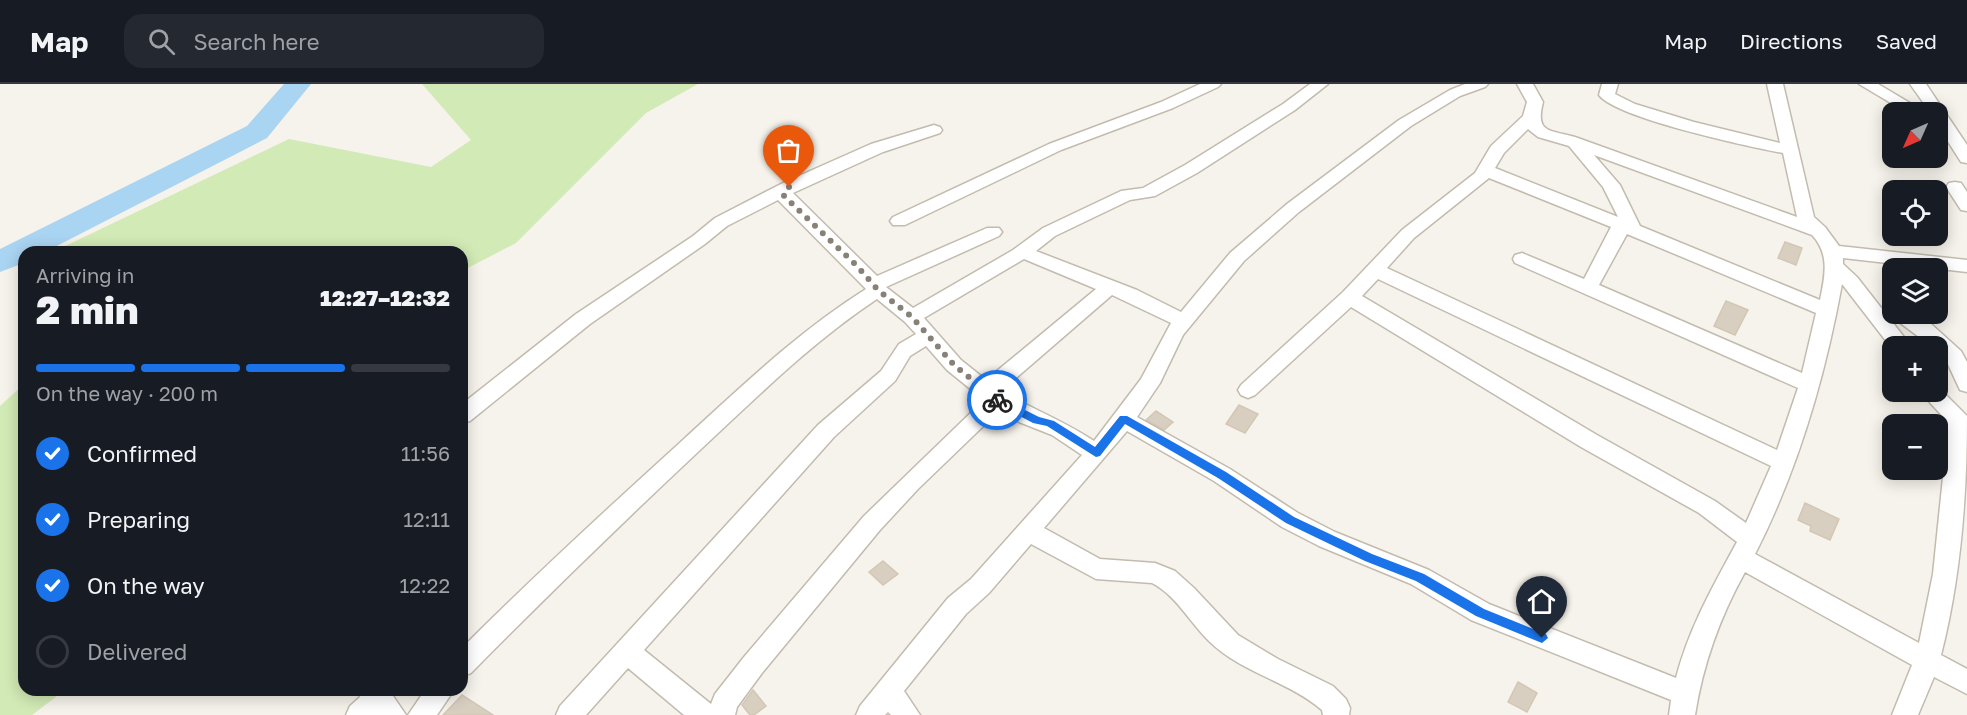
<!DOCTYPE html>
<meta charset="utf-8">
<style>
:root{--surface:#171b24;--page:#242831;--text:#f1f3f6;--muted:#9ea1a6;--line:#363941;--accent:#1a73e8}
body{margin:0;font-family:"Golos Text",sans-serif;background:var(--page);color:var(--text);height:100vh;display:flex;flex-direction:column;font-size:22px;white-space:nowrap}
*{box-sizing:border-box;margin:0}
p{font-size:20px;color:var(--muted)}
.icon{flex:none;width:33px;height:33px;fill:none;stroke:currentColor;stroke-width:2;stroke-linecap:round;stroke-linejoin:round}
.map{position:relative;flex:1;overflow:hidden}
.panel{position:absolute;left:18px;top:162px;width:450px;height:450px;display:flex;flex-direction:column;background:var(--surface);border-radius:18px;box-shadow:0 3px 15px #0003}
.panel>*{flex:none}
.needle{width:39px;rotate:225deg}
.controls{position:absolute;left:1882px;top:18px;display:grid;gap:12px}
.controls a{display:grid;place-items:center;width:66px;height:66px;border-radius:12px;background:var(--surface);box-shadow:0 3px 15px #0003;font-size:30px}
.pin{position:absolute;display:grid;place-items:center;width:51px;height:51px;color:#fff;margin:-62px -26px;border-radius:50% 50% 50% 0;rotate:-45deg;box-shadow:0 0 6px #0007}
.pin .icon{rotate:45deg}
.courier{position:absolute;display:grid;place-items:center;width:60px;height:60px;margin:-30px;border:4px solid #1a73e8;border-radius:50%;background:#fff;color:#222;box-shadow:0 2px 8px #0007}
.summary em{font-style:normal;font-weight:800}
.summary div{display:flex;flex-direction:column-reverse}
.summary{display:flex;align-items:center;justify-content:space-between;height:102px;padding:0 18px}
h1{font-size:39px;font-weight:800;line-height:45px}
.bar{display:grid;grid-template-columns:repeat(4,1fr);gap:9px 6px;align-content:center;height:72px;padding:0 18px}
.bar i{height:8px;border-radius:4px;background:var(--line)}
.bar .selected{background:var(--accent)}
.bar p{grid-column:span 4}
ol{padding:0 18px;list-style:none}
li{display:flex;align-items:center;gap:18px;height:66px}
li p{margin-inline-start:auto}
li .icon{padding:6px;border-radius:50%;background:var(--accent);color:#fff;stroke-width:4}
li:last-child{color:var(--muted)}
li i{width:33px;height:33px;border:3px solid var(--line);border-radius:50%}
header{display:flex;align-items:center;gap:36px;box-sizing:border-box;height:84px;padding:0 30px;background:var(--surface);border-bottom:2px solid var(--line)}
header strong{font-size:28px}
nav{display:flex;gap:33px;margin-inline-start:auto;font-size:21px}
.search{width:420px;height:54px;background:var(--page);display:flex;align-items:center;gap:15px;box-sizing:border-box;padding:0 21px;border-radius:18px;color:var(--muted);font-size:22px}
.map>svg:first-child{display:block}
</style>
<header>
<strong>Map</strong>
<div class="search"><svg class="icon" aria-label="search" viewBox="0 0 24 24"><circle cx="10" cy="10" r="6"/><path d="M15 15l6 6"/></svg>Search here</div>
<nav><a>Map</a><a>Directions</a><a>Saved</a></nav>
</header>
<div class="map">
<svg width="1967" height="631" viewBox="0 0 1967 631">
<rect width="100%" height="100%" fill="#f6f3ec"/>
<g fill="#d2eab5">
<polygon points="422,0 698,0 646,29 516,159 462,187 462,168 60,168 59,165 289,55 431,83 471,56"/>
<polygon points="24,300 24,606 65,606 32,631 0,631 0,322"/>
</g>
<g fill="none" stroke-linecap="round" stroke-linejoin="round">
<polygon fill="#a9d4f2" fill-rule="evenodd" points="284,0 311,0 267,54 45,168 24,168 24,179 0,188 0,165 247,42"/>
</g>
<g fill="#d8cfc1" stroke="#d3c7b4" stroke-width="1.5">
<polygon points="1785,158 1802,164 1796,181 1778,174"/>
<polygon points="1726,217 1748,226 1735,251 1714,242"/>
<polygon points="1239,321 1258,330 1245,349 1226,340"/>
<polygon points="1156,327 1173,338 1164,346 1146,336"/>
<polygon points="1805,419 1839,435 1830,456 1810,447 1811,442 1798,436"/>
<polygon points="883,477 898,490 883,501 869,488"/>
<polygon points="1518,598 1537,609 1527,628 1508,618"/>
<polygon points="753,606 766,622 754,631 750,631 742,621"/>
<polygon points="462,611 493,631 443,631"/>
</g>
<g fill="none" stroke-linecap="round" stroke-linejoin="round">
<defs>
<g id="minor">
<polygon points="1200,0 1221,0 1218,3 1173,24 1061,66 905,141 893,141 890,137 893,133 1049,60 1161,18"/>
<path d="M1310,0H1328L1295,26L1197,89L1155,112L1130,116L1055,152L1036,167L1137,206L1181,228L1230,169L1287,120L1399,36L1450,6L1465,0H1488L1485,3L1460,12L1411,42L1299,128L1244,177L1183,251L1160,299L1137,333L1230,385L1298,429L1335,448L1429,486L1489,520L1676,594C1689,544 1713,502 1737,458L1699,429L1581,363L1351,223L1255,311L1248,314L1241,311L1238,306L1241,301L1343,208L1402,146L1475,89L1491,62L1523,32L1527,18L1517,0H1533L1543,18C1535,49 1549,46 1575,53L1797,133L1783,69C1750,63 1616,34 1599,11L1602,0H1618L1615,10L1635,20L1694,38L1780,59L1767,0H1783L1814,133L1825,143L1839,162L1967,176V188L1843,174V180L1857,193L1911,262H1893V266L1842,200C1825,293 1798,386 1755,470L1919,559L1933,490L1948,345V338L1920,308H1938V303L1967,332C1967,412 1961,493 1941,571L1967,585V610L1934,593L1918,631H1892L1912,581L1745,488C1720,533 1703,580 1695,631H1669L1671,616L1471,536L1411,500L1319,462L1282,443L1214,397L1127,347L1044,444L1100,475L1155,479L1175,487L1194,504L1238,551L1278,575L1333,602L1346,615L1350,624L1349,631H1323L1322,626C1288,597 1242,589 1210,558C1190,539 1177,512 1152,499L1096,495L1031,460L989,509L966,530L904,607L920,631H891L888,628L885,631H856L860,622L948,514L971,495L1082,371L1052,351L1019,338L1000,326L918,405L880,446L762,589L737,623L735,631H684L628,584L586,631H556L560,622L818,341L881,287L899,260L916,250L905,238L877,215C812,258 757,313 700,366C622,439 546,513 471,589L462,593V564C534,492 609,423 684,355C742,302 799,247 866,205L778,116L727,142L705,160L590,240L470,337L462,339V320L576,230L693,152L715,134L783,99L871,60L934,41L940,43L942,46L940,49L883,68L793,109L877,192L987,144H999L1002,148L999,152L886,203L913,224L1013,166L1043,144L1121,107L1143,104L1185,81L1283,20ZM1528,45L1538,53L1569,62L1603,103L1618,133L1495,84L1504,69ZM1594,71L1812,151C1830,170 1825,192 1820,216L1640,142L1620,101ZM1489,94L1611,143L1584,195L1522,169L1515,171L1513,175L1515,179L1798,304L1777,366L1387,184L1414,154ZM1627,150L1816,229L1802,289L1599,201ZM1024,175L1096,205L986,296L961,276L924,234ZM1378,195L1771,382L1746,439L1715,417L1597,351L1362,212ZM1112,211L1171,239L1141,295L1094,357C1064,337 1032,325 1001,307ZM926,262L947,286L984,316L864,432L744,573L715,610L711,620L644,566L834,353L895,297L910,272Z"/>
<polygon points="1859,0 1878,0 1925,28 1906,28"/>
<polygon points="1910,0 1926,0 1967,61 1967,79 1961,78 1938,42 1938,28 1930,28"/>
<polygon points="1955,98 1961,99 1967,108 1967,127 1961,126 1946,103 1949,99"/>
<polygon points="1893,229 1915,230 1930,239 1961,267 1967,278 1967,308 1960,306 1946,276 1938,269 1938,262 1931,262 1895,235"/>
<polygon points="357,606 389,606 406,631 346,631 350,622 360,613"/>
<polygon points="425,606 454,606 437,631 408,631"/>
</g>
</defs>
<use href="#minor" stroke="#c2bbae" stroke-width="3"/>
<use href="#minor" fill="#fff" fill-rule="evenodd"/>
</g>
<polygon fill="#1a73e8" points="997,312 1039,333 1054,337 1095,363 1120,332 1127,332 1226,388 1294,433 1372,470 1424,490 1484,525 1546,550 1548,554 1542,559 1476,532 1416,497 1365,477 1286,439 1218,394 1125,340 1100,372 1096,373 1047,342 1033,339 993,318 993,313"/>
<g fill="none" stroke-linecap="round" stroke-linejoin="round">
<polyline stroke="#878178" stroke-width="6" stroke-dasharray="0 10.8" points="789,103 784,108 784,112 857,182 878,206 912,233 954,281 997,316"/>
</g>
</svg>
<div class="controls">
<a><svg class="needle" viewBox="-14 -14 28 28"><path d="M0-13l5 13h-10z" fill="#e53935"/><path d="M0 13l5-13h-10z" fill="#9ea1a6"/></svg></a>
<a><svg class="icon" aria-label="locate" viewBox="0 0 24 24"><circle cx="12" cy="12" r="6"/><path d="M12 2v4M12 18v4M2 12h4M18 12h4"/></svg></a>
<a><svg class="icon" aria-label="layers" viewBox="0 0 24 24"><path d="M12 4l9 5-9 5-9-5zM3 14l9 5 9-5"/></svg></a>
<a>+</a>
<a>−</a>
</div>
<div class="pin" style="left:789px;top:103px;background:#ea580c"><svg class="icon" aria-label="bag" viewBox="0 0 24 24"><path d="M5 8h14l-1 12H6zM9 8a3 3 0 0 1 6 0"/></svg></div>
<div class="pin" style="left:1542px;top:554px;background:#1f2937"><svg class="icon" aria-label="home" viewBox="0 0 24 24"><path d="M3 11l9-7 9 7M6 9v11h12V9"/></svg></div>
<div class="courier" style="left:997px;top:316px"><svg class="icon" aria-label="bike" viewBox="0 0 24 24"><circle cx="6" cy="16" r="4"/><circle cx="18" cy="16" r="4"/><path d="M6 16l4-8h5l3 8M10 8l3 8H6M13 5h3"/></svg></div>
<section class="panel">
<div class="summary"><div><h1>2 min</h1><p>Arriving in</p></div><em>12:27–12:32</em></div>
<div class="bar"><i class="selected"></i><i class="selected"></i><i class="selected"></i><i></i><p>On the way · 200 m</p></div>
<ol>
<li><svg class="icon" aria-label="check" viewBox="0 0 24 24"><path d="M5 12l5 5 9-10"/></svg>Confirmed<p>11:56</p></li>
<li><svg class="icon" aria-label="check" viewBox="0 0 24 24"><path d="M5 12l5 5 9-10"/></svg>Preparing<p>12:11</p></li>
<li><svg class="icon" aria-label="check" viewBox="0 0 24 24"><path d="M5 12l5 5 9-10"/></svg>On the way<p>12:22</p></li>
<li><i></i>Delivered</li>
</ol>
</section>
</div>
